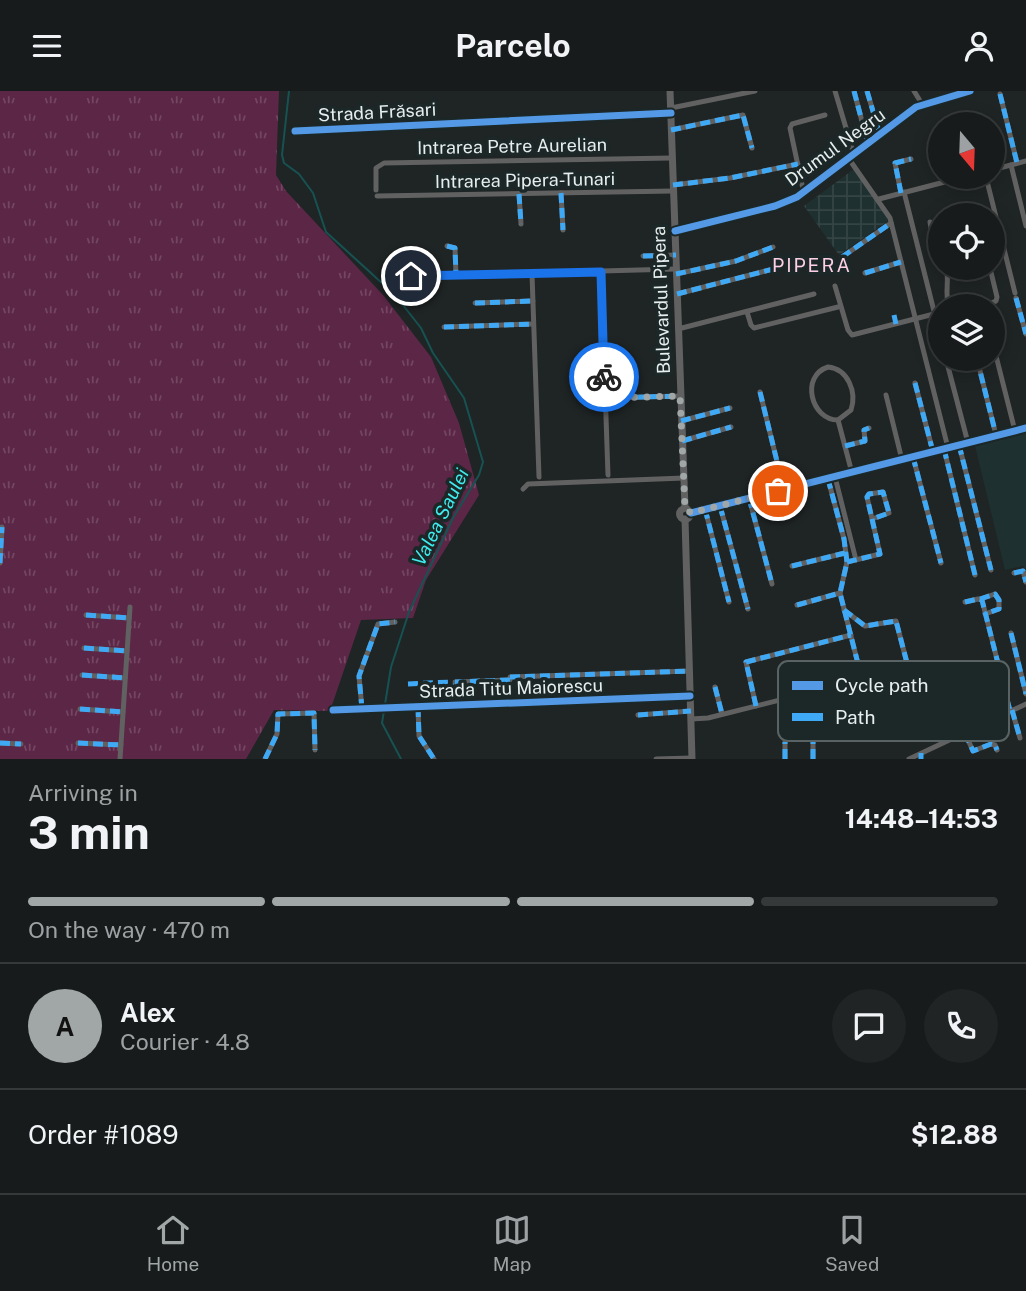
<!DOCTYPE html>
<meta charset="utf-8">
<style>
:root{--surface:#171b1b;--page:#202424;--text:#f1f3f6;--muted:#9ea1a3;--line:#36393a;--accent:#a1a7a7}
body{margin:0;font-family:"Public Sans",sans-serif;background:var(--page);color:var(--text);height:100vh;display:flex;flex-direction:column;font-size:26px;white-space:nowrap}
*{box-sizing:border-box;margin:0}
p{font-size:23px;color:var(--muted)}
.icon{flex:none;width:38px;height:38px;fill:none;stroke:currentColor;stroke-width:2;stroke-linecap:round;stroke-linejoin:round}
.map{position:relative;height:668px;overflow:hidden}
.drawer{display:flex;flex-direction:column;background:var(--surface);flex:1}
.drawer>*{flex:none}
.needle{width:46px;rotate:161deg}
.buttons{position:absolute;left:928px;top:21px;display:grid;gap:14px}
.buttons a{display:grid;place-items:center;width:77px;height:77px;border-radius:50%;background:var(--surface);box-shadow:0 4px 18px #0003,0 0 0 2px var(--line);font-size:35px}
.pin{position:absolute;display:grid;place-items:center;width:60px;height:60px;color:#fff;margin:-30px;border:4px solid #fff;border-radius:50%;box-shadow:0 2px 7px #0007}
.courier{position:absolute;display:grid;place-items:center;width:70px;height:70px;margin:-35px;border:5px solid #1a73e8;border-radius:50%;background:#fff;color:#222;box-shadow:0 2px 9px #0007}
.overview em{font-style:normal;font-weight:700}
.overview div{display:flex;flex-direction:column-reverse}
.overview{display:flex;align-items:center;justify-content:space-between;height:119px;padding:0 28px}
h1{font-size:46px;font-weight:700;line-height:52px}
.bar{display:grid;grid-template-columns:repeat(4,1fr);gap:10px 7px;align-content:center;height:84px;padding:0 28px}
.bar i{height:9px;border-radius:5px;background:var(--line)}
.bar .selected{background:var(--accent)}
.bar p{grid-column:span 4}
.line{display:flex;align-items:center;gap:18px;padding:0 28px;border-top:2px solid var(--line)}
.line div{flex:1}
.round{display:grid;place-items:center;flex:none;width:74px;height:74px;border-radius:37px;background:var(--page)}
header{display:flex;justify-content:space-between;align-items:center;height:91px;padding:0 28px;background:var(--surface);font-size:32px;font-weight:700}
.dock{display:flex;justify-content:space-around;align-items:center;height:98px;border-top:2px solid var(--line);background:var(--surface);font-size:19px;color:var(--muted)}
.dock a{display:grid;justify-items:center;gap:4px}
.dock .selected{color:var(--accent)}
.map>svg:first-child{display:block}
</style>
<header><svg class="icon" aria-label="menu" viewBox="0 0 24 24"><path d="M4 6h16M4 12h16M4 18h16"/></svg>Parcelo<svg class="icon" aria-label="person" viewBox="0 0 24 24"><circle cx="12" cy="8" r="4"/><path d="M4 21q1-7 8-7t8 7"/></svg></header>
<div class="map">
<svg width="1026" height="668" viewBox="0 0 1026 668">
<defs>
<pattern id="industrial-grid" width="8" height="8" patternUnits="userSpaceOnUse" patternTransform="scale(1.75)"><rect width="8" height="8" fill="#1e3030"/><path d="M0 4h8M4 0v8" fill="none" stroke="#344444"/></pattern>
<pattern id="grass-tufts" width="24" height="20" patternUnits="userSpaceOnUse" patternTransform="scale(1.75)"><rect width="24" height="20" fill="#5c2647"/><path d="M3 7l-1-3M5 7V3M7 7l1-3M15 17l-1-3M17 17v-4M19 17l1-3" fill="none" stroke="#734662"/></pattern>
</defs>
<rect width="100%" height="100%" fill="#1f2424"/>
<polygon fill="#1e3030" points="1026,342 1026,486 1023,475 1005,479 975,355"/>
<polygon fill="url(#industrial-grid)" points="854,78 885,121 888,130 839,164 804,115"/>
<polygon fill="url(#grass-tufts)" points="0,0 279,0 276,84 286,100 383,204 431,266 459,332 479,404 426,489 413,527 361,529 330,620 274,619 246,668 0,668"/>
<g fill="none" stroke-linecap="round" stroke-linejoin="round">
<polyline stroke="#175252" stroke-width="2" points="289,0 282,64 284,72 299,83 313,102 326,141 395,204 421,237 433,262 464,307 483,371 479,384 453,427 409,521 391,576 382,632 401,668"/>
<g stroke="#616161" stroke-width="5">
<polyline points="835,0 854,64"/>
<polyline points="854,0 868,53"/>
<polyline points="867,0 880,44"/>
<polyline points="914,0 922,13"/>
<polyline points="1000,3 1017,72"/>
<polyline points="671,17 755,0"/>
<polyline points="671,39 743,24 752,57"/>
<polyline points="295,40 671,22"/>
<polyline points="849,68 890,127 948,357"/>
<polyline points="1011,74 1026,135"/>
<polyline points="992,79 1026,70"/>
<polyline points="986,86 1015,202"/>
<polyline points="673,94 730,87 798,73"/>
<polyline points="376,99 376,77 384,72 672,67"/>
<polyline points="904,101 940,244"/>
<polyline points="561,102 563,139"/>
<polyline points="901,102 895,72 911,68"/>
<polyline points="519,103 521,133"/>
<polyline points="804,103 790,37 792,33 825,24"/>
<polyline points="377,105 673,100"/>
<polyline points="879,108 964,86"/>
<polyline points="930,131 934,153 940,167"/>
<polyline points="675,140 775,115 797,106 916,16 970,0"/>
<polyline points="447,155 455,157 456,184"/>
<polyline points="643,165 676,164"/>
<polyline points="842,166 891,132"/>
<path d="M946,177C950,189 944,202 949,215"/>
<polyline points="601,181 608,384"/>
<polyline points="865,182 901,171"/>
<polyline points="532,183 539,386"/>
<polyline points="676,183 736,170 773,156"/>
<polyline points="411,185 676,178"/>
<polyline points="835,195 848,239 852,244 934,223"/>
<polyline points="677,203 777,177"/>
<polyline points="1016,207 1026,243"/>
<polyline points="475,212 533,210"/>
<polyline points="973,215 978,215"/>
<polyline points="985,215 996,210 997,206 990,177"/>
<polyline points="747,221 751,234 754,237 838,216"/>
<polyline points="444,236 533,233"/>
<polyline points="678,238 814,203"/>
<polyline points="992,249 1015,340"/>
<polyline points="946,268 968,352"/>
<polyline points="977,268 996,344"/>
<path d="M828,276C848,278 857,301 851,319L838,329C811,329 800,285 828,276Z"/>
<polyline points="915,292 933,361"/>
<polyline points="760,301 784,399"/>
<polyline points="886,304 902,369"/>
<polyline points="605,307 680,305"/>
<polyline points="838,329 852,382"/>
<polyline points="681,330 730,317"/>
<polyline points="682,350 731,336"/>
<polyline points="959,354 991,479"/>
<polyline points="845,355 865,350 864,339 869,337"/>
<polyline points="944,358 975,484"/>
<polyline points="913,366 941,472"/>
<polyline points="835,386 856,469"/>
<polyline points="828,388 844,448 847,471 840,502 869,616"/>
<polyline points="523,398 528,393 684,387"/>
<polyline points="749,407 772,493"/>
<polyline points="720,415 748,518"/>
<polyline points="705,418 729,511"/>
<polyline points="691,422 1026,337"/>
<polyline points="847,471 880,463 867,406 869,403 883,401 889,422 872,428"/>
<polyline points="0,472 2,436"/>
<polyline points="792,475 845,462"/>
<polyline points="1014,482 1023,480 1026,491"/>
<polyline points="980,508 995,503 999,509 999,518 985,523"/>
<polyline points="965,511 978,508 982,509 1010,620"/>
<polyline points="797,514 840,502"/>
<polyline points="844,519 865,535 896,530 923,633"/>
<polyline points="86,524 129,527"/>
<polyline points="1011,542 1026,603"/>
<polyline points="84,557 127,560"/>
<polyline points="82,584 125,587"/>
<polyline points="510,586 689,580"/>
<polyline points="455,591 510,589"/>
<polyline points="842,594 858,612 915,634 949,626"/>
<polyline points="715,596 722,623"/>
<polyline points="756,615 746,571 851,544"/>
<polyline points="418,616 419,645 434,668"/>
<polyline points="80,618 123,621"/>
<polyline points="362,618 359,585 378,533 395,531"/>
<polyline points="333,619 690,605"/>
<polyline points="1012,619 1020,647"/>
<polyline points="638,624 691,620"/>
<polyline points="691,628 708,627 908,577"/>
<polyline points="965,642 973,660 991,653 995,654 997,659"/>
<polyline points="0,652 21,653"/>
<polyline points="78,652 121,654"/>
<polyline points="120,668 130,516"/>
<polyline points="265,668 277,643 278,623 314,622 315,659"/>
<polyline points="656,668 692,667"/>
<polyline points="785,668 785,651"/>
<polyline points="813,668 813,629"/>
<polyline points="909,668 1026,613"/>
</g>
<g stroke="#616162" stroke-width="7">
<polyline points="670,0 685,417"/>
<circle cx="685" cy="423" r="5.5"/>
<polyline points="685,428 692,668"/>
</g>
<g stroke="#3fa9f5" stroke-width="5" stroke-dasharray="10 5" stroke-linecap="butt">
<polyline points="854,0 868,53"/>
<polyline points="867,0 880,44"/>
<polyline points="1000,3 1017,72"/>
<polyline points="671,39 743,24 752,57"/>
<polyline points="673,94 730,87 798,73"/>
<polyline points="561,102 563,139"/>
<polyline points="901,102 895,72 911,68"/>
<polyline points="519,103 521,133"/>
<polyline points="447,155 455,157 456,184"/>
<polyline points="643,165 676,164"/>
<polyline points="842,166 891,132"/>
<polyline points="865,182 901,171"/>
<polyline points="676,183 736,170 773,156"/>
<polyline points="677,203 777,177"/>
<polyline points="1016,207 1026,243"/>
<polyline points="475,212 533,210"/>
<polyline points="894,224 896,233"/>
<polyline points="444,236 533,233"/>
<polyline points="977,268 996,344"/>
<polyline points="915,292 933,361"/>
<polyline points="760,301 784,399"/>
<polyline points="605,307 680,305"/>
<polyline points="681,330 730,317"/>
<polyline points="682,350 731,336"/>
<polyline points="959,354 991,479"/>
<polyline points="845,355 865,350 864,339 869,337"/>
<polyline points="944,358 975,484"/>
<polyline points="913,366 941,472"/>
<polyline points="828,388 844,448 847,471 840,502 869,616"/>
<polyline points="749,407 772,493"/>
<polyline points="720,415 748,518"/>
<polyline points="705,418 729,511"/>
<polyline points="847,471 880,463 867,406 869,403 883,401 889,422 872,428"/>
<polyline points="0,472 2,436"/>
<polyline points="792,475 845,462"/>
<polyline points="1014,482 1023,480 1026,491"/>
<polyline points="980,508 995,503 999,509 999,518 985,523"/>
<polyline points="965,511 978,508 982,509 1010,620"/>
<polyline points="797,514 840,502"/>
<polyline points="844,519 865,535 896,530 923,633"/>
<polyline points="86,524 129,527"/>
<polyline points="1011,542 1026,603"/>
<polyline points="84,557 127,560"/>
<polyline points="82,584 125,587"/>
<polyline points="510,586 689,580"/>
<polyline points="455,591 510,589"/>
<polyline points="408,593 451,591 452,596"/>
<polyline points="715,596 722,623"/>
<polyline points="756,615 746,571 851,544"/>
<polyline points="418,616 419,645 434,668"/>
<polyline points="80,618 123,621"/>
<polyline points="362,618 359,585 378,533 395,531"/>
<polyline points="1012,619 1020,647"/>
<polyline points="638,624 691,620"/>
<polyline points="965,642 973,660 991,653 995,654 997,659"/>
<polyline points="0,652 21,653"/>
<polyline points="78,652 121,654"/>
<polyline points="921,662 921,668"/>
<polyline points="265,668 277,643 278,623 314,622 315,659"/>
<polyline points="785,668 785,651"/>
<polyline points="813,668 813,629"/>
</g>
<defs>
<g id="cycleway">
<polyline points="295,40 671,22"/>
<polyline points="675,140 775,115 797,106 916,16 970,0"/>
<polyline points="691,422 1026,337"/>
<polyline points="333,619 690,605"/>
</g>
</defs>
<use href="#cycleway" stroke="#1c2727" stroke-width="11"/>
<use href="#cycleway" stroke="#5399e6" stroke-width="7"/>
</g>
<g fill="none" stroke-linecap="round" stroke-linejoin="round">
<polyline stroke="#a1a7a7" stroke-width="7" stroke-dasharray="0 12.6" points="604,286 605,307 680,305 685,417 691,422 778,400"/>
<polyline stroke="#1a73e8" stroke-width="9" points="411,185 601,181 604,286"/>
</g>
<g text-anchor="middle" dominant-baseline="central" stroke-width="7" stroke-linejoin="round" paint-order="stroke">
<g font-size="18" fill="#e7eeee" stroke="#1c2727">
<text transform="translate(377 21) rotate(-3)">Strada Frăsari</text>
<text transform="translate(512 55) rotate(-1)">Intrarea Petre Aurelian</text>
<text transform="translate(835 56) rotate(-36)">Drumul Negru</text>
<text transform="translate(525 89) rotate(-1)">Intrarea Pipera-Tunari</text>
<text transform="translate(661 209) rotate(-92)">Bulevardul Pipera</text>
<text transform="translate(511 597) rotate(-2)">Strada Titu Maiorescu</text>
</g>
<g font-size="19" letter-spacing="2" fill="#fed0e8" stroke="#1c2727">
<text x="812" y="174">PIPERA</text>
</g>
<g font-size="19" font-style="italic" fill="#3febed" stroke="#1c2727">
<text transform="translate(440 426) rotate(-64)">Valea Saulei</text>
</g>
</g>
<rect x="778" y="570" width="231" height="80" rx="10" fill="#1c2727" stroke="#596363" stroke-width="2"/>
<rect x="792" y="590" width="31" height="9" fill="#5399e6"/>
<rect x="792" y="622" width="31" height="8" fill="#3fa9f5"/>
<g font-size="19" fill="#e7eeee">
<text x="835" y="601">Cycle path</text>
<text x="835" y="633">Path</text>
</g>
</svg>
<div class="buttons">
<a><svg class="needle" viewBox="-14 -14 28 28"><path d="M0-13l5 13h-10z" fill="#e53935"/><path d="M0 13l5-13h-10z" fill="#9ea1a3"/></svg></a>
<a><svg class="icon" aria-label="locate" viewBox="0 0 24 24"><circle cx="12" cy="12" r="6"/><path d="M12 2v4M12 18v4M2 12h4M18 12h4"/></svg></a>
<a><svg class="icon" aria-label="layers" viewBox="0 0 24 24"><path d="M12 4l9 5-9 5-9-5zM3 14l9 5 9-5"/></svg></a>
</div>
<div class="pin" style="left:778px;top:400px;background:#ea580c"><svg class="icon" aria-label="bag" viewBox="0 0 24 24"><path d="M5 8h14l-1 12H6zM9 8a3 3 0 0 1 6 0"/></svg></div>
<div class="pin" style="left:411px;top:185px;background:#1f2937"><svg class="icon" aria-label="home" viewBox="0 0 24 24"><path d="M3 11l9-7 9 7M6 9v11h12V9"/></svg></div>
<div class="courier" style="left:604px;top:286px"><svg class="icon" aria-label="bike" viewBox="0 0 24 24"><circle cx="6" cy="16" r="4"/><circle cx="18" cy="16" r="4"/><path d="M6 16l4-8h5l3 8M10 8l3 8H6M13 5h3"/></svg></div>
</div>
<section class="drawer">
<div class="overview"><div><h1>3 min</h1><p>Arriving in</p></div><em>14:48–14:53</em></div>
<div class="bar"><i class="selected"></i><i class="selected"></i><i class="selected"></i><i></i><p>On the way · 470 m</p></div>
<div class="line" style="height:126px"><b class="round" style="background:var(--accent);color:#111">A</b><div><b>Alex</b><p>Courier · 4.8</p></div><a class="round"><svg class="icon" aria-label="chat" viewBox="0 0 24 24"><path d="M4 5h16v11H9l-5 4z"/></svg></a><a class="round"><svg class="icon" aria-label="phone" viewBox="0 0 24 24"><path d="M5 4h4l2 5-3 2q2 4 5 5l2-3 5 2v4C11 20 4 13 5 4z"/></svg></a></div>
<div class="line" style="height:91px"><div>Order #1089</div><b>$12.88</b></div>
</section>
<nav class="dock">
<a class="selected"><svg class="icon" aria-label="home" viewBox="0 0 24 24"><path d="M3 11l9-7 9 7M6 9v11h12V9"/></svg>Home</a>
<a><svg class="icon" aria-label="map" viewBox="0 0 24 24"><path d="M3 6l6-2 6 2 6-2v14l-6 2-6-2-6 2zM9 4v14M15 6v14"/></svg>Map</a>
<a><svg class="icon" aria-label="saved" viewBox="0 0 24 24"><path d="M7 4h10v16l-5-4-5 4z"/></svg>Saved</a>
</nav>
